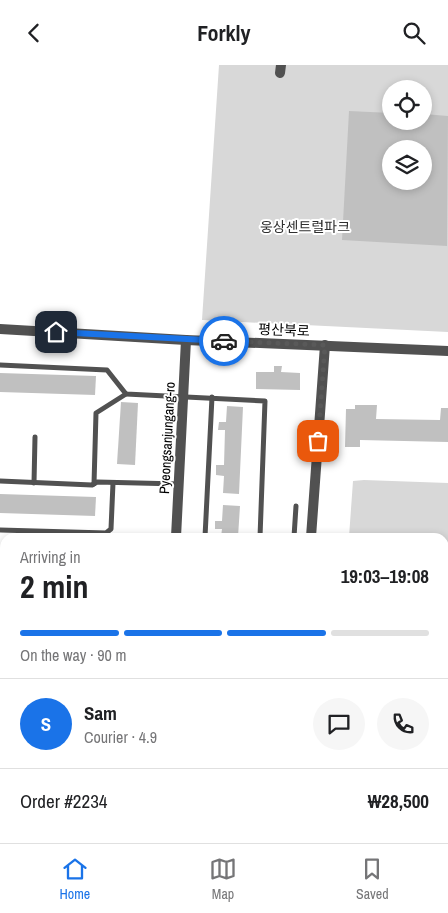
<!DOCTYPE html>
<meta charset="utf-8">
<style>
:root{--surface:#fff;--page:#f6f6f6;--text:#202124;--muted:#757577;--line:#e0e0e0;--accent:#1a73e8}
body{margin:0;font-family:"Archivo Narrow","Noto Sans KR",sans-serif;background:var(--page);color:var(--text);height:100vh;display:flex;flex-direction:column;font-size:19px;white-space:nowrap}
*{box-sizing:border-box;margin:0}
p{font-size:16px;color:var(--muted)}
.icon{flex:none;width:28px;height:28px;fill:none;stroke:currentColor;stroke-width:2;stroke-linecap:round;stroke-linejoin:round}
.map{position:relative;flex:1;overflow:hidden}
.panel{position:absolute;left:0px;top:468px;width:449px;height:311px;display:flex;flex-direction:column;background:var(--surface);border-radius:15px 15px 0 0;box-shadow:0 2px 8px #0003}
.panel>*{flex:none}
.buttons{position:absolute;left:382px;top:15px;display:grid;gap:10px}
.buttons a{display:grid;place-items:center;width:50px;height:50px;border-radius:50%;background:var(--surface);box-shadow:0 2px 8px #0003;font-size:25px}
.pin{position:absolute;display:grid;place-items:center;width:42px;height:42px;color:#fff;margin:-21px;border-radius:10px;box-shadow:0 2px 8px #0006}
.courier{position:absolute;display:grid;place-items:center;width:50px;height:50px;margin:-25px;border:4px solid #1a73e8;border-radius:50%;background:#fff;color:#222;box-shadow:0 1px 6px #0007}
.overview em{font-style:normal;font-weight:700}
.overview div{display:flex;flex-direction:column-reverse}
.overview{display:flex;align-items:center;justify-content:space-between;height:85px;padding:0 20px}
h1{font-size:32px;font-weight:700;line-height:38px}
.bar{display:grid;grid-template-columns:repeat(4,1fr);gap:8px 5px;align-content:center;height:60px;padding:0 20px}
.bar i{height:6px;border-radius:4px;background:var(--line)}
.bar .selected{background:var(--accent)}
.bar p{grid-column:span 4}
.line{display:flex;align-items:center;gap:12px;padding:0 20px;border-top:1px solid var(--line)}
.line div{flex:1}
.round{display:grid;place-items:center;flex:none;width:52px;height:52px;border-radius:26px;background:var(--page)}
header{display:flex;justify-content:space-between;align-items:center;height:65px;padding:0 20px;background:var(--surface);font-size:22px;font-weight:700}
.tab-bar{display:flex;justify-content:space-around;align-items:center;height:70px;border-top:1px solid var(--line);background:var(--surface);font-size:14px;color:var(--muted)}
.tab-bar a{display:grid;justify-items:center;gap:2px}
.tab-bar .selected{color:var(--accent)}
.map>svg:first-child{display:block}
</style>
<header><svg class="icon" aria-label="back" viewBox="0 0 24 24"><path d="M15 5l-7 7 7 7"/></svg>Forkly<svg class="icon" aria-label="search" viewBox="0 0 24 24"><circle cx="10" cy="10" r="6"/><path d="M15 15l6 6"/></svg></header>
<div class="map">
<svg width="448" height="778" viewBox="0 0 448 778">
<rect width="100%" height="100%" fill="#fff"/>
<g fill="#d8d8d8" fill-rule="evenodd">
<path d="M219,0H448V267L202,255ZM391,24H424V56H391ZM391,84H424V116H391Z"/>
<polygon points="364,415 448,418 448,519 444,519 444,472 349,472 353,416"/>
</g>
<g fill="#c0c0c0" fill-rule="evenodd">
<path d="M349,46L391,48V56H424V49L448,51L447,181L342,175ZM391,84H424V116H391Z"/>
<polygon points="274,301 282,301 281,307 300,308 300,325 256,324 256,307 274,307"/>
<polygon points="0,308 96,311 95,330 0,327"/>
<polygon points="121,337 138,338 135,400 117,399"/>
<polygon points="355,340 377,340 376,354 440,355 441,343 448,343 448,377 360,375 360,382 345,382 346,344 355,344"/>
<polygon points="227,341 243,342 239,429 223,428 224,411 216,410 216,400 224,400 225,365 218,365 219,357 226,357"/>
<polygon points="0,429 96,432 95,451 0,448"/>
<polygon points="223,440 240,441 238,472 221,472 222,464 215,464 215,456 222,456"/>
<polygon points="0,546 5,547 5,566 0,565"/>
<polygon points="0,644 5,645 5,666 0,665"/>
<polygon points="444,725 448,731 448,778 367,778 372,774 444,774"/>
<polygon points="0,736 5,737 5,760 0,759"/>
</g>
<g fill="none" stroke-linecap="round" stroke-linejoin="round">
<g stroke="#515151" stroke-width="5">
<polyline points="0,300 107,305 126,329 265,336 260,472"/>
<polyline points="0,416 92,420 97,417 179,419"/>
<polyline points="34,418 35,372"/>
<polyline points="94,419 96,348 126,329"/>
<polyline points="0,465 106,468 111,464 113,418"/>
<polyline points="205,472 212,332"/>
<polyline points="294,472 296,441"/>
<polyline points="0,534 5,535"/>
</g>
<g stroke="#515151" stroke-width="10">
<polyline points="280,8 281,0"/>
<polyline points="311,472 325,280"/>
<polyline points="444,565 448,566"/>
<polyline points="247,778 247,774"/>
<polyline points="294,778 294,774"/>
</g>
<g stroke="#515151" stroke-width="10">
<polyline points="0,264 186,275 448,286"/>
<polyline points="176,472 186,275"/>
<polyline points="160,778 160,774"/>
</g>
</g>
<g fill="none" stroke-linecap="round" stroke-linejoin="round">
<polyline stroke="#595959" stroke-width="5" stroke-dasharray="0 9" points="224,276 325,280 318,376"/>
<polyline stroke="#1a73e8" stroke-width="6" points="56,267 224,276"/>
</g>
<g text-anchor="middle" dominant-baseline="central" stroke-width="4" stroke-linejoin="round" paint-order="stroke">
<g font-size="14" fill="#2f2f2f" stroke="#fff">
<text x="305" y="162">웅상센트럴파크</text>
</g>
<g font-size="14" fill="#000" stroke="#fff">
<text transform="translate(284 265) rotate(2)">평산북로</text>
<text transform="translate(167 373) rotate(-87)">Pyeongsanjungang-ro</text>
</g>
</g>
</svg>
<div class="buttons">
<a><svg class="icon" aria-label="locate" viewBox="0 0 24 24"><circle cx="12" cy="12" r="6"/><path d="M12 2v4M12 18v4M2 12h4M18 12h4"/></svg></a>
<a><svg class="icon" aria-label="layers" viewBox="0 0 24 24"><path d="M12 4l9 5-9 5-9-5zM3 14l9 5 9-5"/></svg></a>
</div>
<div class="pin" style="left:318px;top:376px;background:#ea580c"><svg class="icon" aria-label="bag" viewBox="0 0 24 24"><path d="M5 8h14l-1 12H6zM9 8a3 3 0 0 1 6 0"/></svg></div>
<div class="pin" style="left:56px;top:267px;background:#1f2937"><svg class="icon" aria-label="home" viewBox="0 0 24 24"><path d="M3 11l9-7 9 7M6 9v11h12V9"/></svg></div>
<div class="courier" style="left:224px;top:276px"><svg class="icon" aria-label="car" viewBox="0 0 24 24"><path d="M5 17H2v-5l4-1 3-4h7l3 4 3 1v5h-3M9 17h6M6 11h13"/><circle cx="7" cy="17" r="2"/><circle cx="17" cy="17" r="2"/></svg></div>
<section class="panel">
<div class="overview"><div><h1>2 min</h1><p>Arriving in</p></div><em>19:03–19:08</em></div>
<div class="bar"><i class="selected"></i><i class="selected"></i><i class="selected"></i><i></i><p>On the way · 90 m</p></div>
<div class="line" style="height:90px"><b class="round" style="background:var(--accent);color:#fff">S</b><div><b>Sam</b><p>Courier · 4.9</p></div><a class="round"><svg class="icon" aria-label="chat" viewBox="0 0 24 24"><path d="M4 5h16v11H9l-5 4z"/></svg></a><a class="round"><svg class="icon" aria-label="phone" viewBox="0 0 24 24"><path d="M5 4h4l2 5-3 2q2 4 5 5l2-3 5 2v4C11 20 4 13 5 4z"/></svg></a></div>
<div class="line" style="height:65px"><div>Order #2234</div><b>₩28,500</b></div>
</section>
</div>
<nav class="tab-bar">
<a class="selected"><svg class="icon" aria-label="home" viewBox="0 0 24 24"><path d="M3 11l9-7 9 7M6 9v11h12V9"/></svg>Home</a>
<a><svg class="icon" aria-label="map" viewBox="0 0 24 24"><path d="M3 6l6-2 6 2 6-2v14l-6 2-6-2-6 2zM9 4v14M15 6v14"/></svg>Map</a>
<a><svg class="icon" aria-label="saved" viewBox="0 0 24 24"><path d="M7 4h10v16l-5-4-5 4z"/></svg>Saved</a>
</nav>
